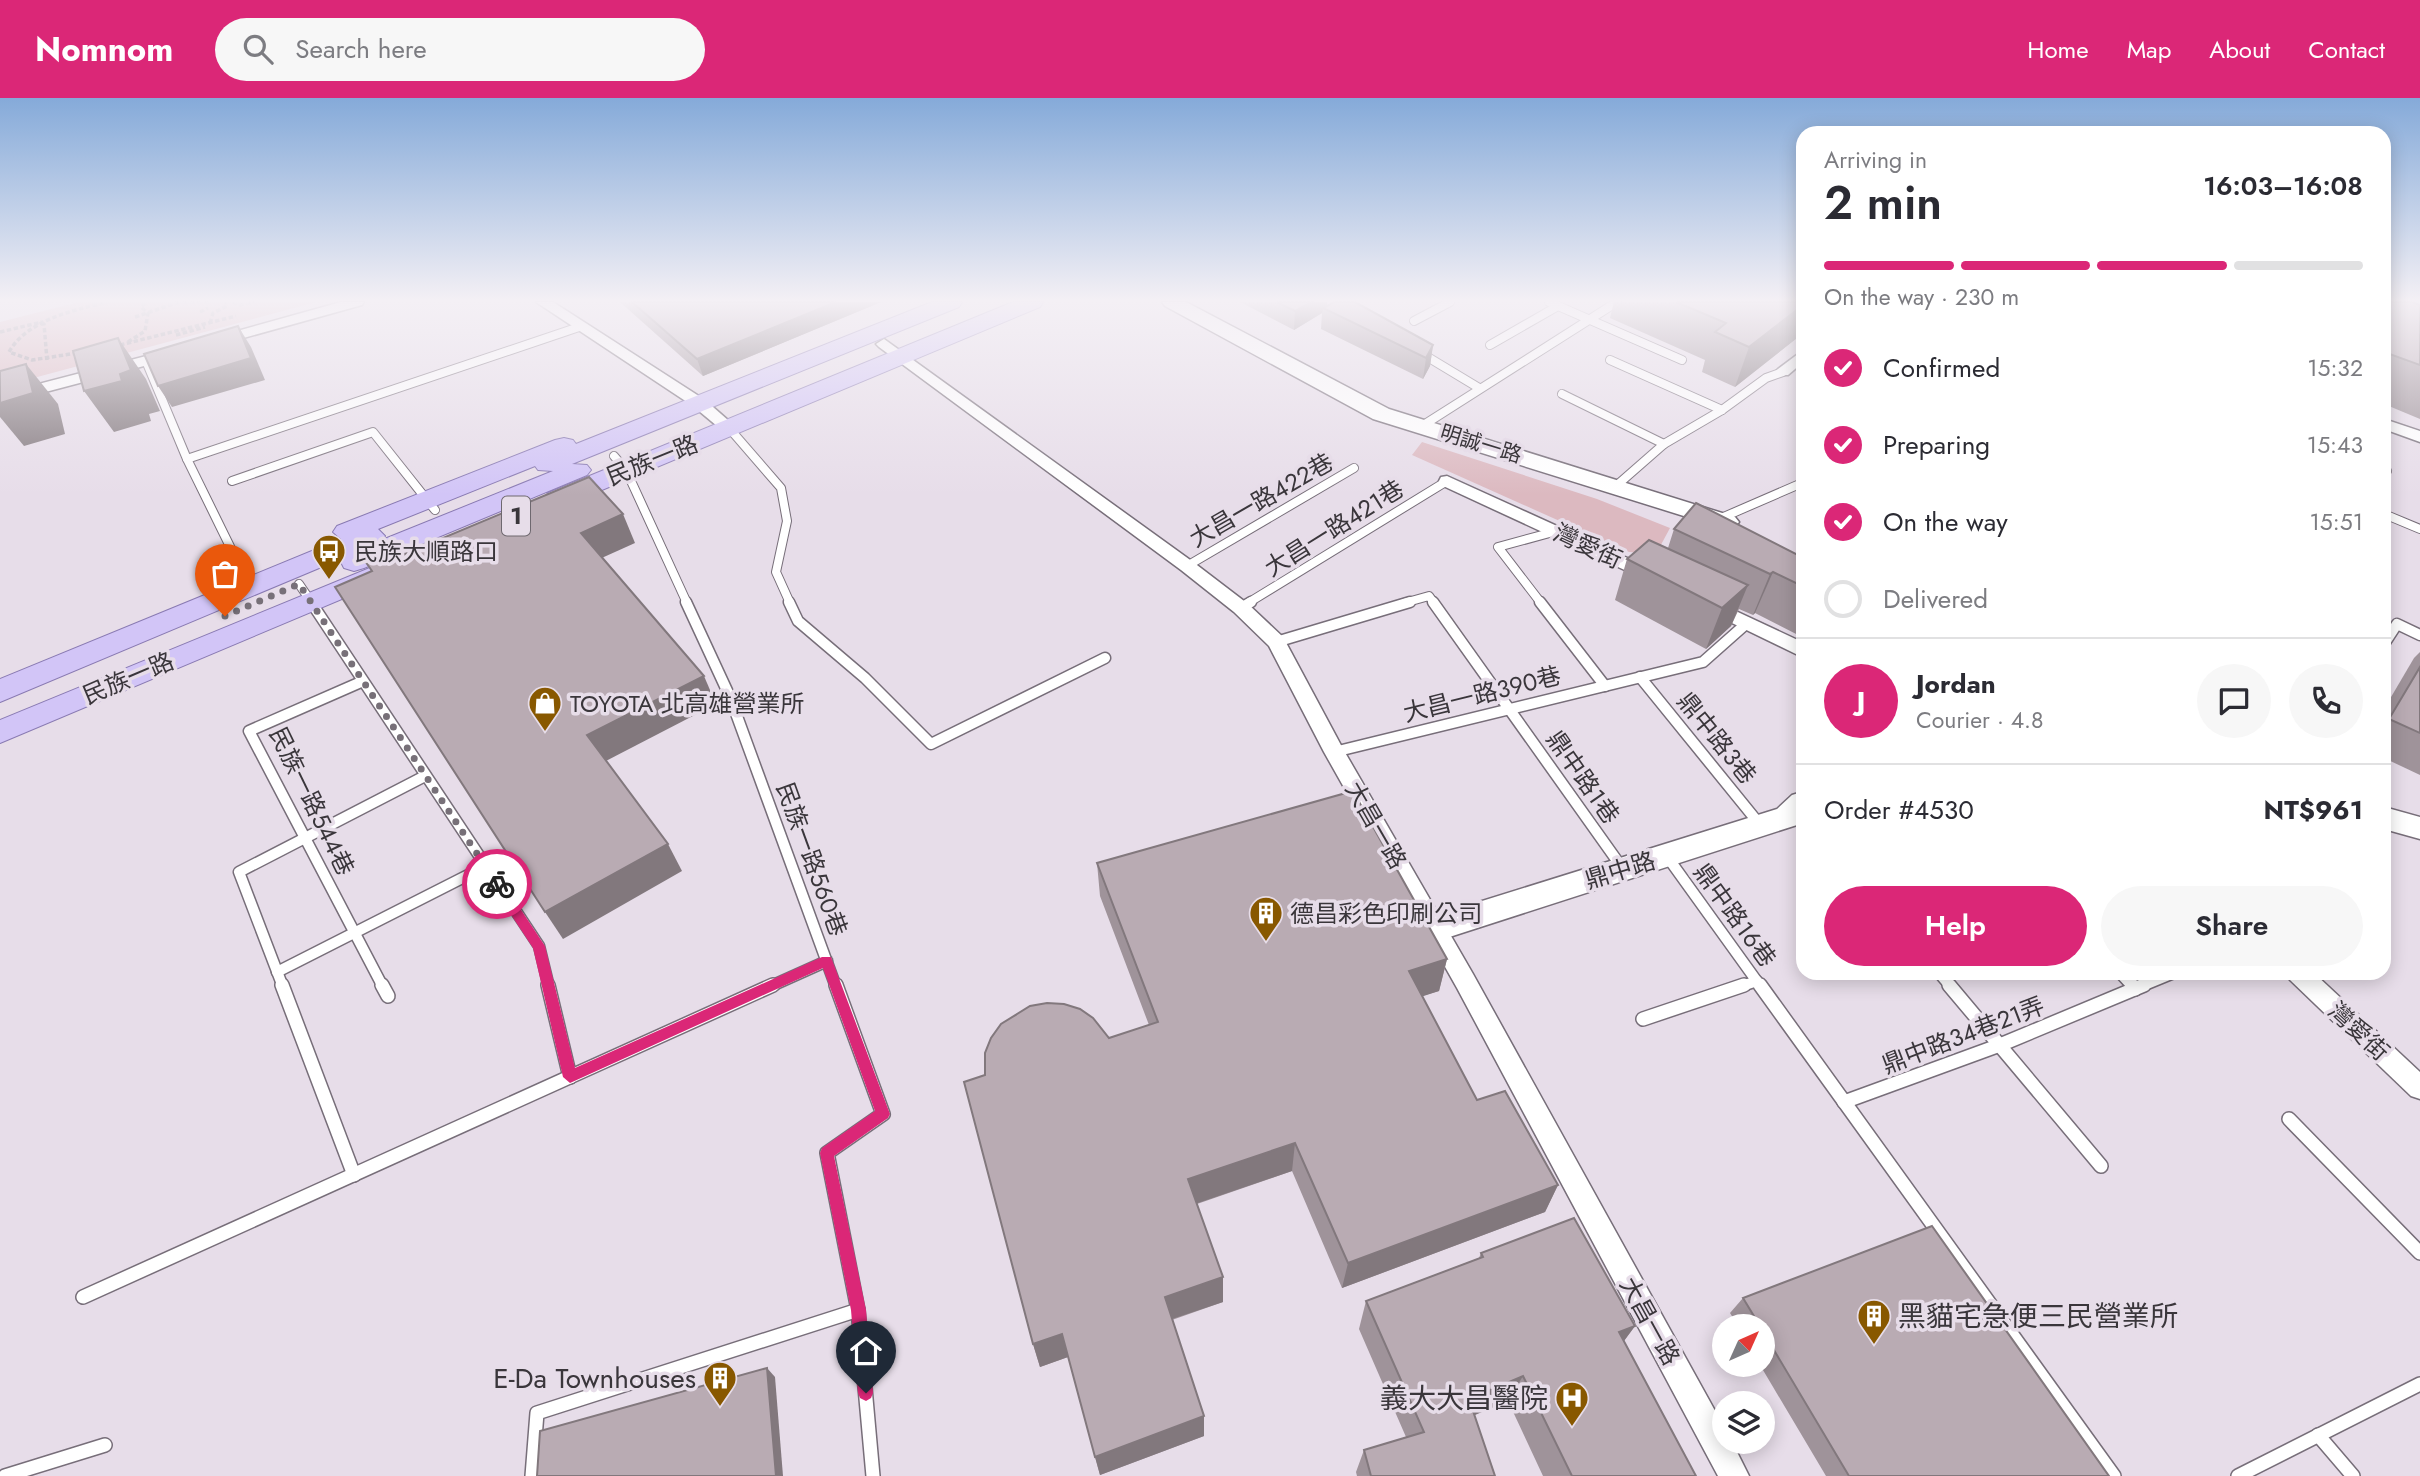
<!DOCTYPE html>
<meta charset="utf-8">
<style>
:root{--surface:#fff;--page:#f7f7f7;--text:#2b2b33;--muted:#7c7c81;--line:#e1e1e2;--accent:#db2777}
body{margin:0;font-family:Jost,"Noto Sans TC",sans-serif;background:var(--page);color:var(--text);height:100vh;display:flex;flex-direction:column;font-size:26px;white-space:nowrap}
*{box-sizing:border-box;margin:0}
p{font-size:23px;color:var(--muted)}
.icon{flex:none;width:38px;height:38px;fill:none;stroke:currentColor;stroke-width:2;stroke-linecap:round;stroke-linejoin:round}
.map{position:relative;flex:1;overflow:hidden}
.drawer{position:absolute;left:1796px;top:28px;width:595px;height:854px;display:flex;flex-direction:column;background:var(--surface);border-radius:21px;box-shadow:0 4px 18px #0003}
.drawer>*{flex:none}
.needle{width:46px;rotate:45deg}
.fabs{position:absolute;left:1712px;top:1216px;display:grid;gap:14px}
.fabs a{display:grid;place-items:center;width:63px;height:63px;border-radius:50%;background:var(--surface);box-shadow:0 4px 18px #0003;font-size:35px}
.pin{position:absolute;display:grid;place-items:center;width:60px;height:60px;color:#fff;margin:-72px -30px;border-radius:50% 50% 50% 0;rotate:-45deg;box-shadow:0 0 7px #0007}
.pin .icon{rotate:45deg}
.courier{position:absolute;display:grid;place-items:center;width:70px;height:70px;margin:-35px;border:5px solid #db2777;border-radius:50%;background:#fff;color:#222;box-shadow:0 2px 9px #0007}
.summary em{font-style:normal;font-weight:600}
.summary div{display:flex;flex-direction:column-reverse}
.summary{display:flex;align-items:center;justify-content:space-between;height:119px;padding:0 28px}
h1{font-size:46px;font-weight:600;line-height:52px}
.bar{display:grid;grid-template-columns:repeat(4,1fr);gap:10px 7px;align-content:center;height:84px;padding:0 28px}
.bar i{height:9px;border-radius:5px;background:var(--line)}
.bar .active{background:var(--accent)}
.bar p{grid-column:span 4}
.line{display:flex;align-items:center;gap:18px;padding:0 28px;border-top:2px solid var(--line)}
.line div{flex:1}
.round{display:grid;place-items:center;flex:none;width:74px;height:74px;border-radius:37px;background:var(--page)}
ol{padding:0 28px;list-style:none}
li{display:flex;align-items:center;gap:21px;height:77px}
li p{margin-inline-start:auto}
li .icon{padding:7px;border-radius:50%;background:var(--accent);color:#fff;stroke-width:4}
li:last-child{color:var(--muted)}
li i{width:38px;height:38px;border:4px solid var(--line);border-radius:50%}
.primary-button{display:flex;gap:14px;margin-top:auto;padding:14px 28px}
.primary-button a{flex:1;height:80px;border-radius:42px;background:var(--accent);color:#fff;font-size:28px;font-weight:600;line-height:80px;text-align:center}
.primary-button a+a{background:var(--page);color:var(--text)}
header{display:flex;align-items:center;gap:42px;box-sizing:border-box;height:98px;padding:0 35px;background:var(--accent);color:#fff}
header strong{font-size:33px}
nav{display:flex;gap:38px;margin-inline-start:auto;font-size:24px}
.search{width:490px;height:63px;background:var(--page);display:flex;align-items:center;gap:18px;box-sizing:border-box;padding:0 24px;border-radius:38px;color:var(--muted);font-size:26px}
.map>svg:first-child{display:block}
</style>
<header>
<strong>Nomnom</strong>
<div class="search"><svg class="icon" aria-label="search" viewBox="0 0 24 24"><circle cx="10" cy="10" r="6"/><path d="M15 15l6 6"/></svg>Search here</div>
<nav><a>Home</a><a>Map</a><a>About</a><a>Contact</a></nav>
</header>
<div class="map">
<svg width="2420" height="1378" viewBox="0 0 2420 1378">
<rect width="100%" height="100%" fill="#e7dde9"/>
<g fill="#dcb9c0">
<polygon points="79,204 316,204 0,289 0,224"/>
<polygon points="1422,344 1597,401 1670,430 1656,456 1629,454 1412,357"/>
</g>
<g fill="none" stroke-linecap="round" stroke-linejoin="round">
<defs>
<g id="lane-far2">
<polyline points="1549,204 1682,262"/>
<polyline points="1414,223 1450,204"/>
<polyline points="1490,247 1558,208"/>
<polyline points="1421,255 1479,290"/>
<polyline points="1610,262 1722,312"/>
<polyline points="146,263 187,361 243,475"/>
<polyline points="1562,296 1664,346"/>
<polyline points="1422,328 1617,204"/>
<polyline points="729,330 781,390 787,423 776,474 790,505"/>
<polyline points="614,358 626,372 687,505"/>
<polyline points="187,361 579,229"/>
<polyline points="2384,377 2387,373"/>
<polyline points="232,383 373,334 435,412"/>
<polyline points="1616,388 1664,346 1722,312 1766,280 1783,274"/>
<polyline points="2384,416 2420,431"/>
<polyline points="1719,421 1802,385"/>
<polyline points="1187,468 1354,370"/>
<polyline points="299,486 312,505"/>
<polyline points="1248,505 1447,383"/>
<polyline points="1404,505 1429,498 1434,505"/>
<polyline points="1541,505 1498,449 1557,433"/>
</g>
<g id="lane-far1">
<polyline points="311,504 539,848 549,889"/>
<polyline points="686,504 730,599 836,889"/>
<polyline points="789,504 798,523 865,580 931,646 1105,560"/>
<polyline points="1433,504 1623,771"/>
<polyline points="1540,504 1605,588"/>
<polyline points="1241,510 1251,504"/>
<polyline points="1276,544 1410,504"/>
<polyline points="2384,546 2397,526 2420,537"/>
<polyline points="1640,579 1761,728"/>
<polyline points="361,584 249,633 383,889"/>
<polyline points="1334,654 1703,564 1747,525"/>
<polyline points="1666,757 1761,889"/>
<polyline points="277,874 486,768"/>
<polyline points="1939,875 1951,889"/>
<polyline points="2120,875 2133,889"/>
<polyline points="283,889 239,774 425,678"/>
<polyline points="769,889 827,863"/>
<polyline points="1739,889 1757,883"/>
<polyline points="2140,889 2174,875"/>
</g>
<g id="lane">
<polyline points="282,887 354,1077"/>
<polyline points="382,887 388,898"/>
<polyline points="548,887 570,979"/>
<polyline points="836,887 883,1016 827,1055 858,1212 873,1378"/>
<polyline points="1760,887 2114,1378"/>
<polyline points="1949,887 2101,1068"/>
<polyline points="2132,887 2135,891"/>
<polyline points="1643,921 1744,887"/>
<polyline points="1844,1004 2000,947 2144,887"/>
<polyline points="2289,1021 2420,1155"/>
<polyline points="83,1199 773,887"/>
<polyline points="2318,1337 2353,1378"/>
<polyline points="5,1378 105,1347"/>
<polyline points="532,1378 537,1315 858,1212"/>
<polyline points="2238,1378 2420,1286"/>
</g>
<g id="street">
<polygon points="341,204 364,204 362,207 222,246 217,248 209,243 212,240"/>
<polygon points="536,204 553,204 705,302 737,330 729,335 723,333 693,308"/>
<polygon points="884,241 1193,464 1248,506 1283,539 1343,651 1473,876 1724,1329 1724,1344 1732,1344 1749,1378 1718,1378 1457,890 1324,654 1269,548 1234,514 1181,472 879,249 876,246"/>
<polygon points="173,251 178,253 181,256 178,259 0,306 0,296"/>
<polygon points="1802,253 1802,265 1788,277 1778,277 1775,274 1778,271"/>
<polygon points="2384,321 2420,333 2420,344 2384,331"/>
<polygon points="1447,378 1656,473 1659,477 1656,481 1644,481 1441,387 1439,383 1441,379"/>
<polygon points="1710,501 1802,544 1802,559 1703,511 1701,507 1703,503"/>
<polygon points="2286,875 2314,875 2420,974 2420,1001 2411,998 2290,882"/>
</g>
<g id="secondary">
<polygon points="1162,204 1186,204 1389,311 1735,419 1739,424 1735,429 1727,431 1719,429 1373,321 1165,208"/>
<polygon points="1802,694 1802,722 1797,727 1434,844 1423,840 1419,831 1423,822 1434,818 1777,711 1792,697"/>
<polygon points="2384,709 2420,719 2420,741 2384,731"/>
</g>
<g id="primary">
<path d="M932,204H962L959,209L572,366L587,367L591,372L587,377L364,470L354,473L344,470L341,464L343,460L0,604V581L341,441L333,434L337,428L555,342L564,340L573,342L576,346ZM535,368L538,372L553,373L382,442L385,438L378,431Z"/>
<polygon points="1013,204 1043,204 1040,209 566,407 557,409 548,407 544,401 548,395"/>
<polygon points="377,467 387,470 391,476 387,482 0,645 0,622"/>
</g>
</defs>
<use href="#lane-far2" stroke="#776e79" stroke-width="10"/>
<use href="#lane-far1" stroke="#776e79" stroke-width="13"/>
<use href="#lane" stroke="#776e79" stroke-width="16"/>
<use href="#street" stroke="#776e79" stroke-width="3"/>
<use href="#secondary" stroke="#776e79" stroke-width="3"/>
<use href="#primary" stroke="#897ab2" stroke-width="2"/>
<g stroke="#9d969f" stroke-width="3.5" stroke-dasharray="4.5 2.5" stroke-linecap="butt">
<polyline points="183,204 211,204"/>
<polyline points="233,204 239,207 254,204"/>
<polyline points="200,214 208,210"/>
<polyline points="135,219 179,204"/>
<polyline points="210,225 213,215 227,208 226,204"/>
<polyline points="41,226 44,226 47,262"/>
<polyline points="0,234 42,224"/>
<polyline points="176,237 205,229"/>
<polyline points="128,244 145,233 148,215 141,209 146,204"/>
<polyline points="120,247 236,218"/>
<path d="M77,255L32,262L9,254C27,222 74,212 107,204"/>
</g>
<use href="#lane-far2" stroke="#fff" stroke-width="8"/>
<use href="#lane-far1" stroke="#fff" stroke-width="10"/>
<use href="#lane" stroke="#fff" stroke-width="13"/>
<use href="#street" fill="#fff" fill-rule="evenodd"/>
<use href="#secondary" fill="#fff" fill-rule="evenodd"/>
<use href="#primary" fill="#d2c5f7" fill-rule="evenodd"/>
</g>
<g fill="#9f939a">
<polygon points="620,204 881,204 703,278"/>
<polygon points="1240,204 1327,204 1327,208 1433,247 1430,268 1423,281 1321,231 1322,215 1294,232"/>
<polygon points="1614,204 1802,204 1802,236 1735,289 1702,274 1705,262 1610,220"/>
<polygon points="2420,207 2420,321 2384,306 2384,209"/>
<polygon points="1674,431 1802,459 1802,539 1755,515 1753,517 1739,511 1731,528 1706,551 1615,502 1627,461 1668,450"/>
<polygon points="2420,554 2420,677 2384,660 2384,611 2414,560"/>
<polygon points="1097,765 1447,861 1439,893 1422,898 1477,1002 1558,1087 1545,1114 1342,1190 1292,1073 1197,1106 1223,1204 1172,1222 1204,1338 1100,1377 1068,1259 1040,1269 1033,1246 1149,927 1100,798"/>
<polygon points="1481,1155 1635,1228 1624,1243 1696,1378 1543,1378 1508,1303 1474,1317 1495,1378 1357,1378 1356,1374 1364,1352 1406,1339 1359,1231 1366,1203 1479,1160"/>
<polygon points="1743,1200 2109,1378 1826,1378 1760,1267 1762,1267 1762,1228 1738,1228 1730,1215"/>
</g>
<g fill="#82787d">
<polygon points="836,204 881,204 703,278 697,261"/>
<polygon points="1311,204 1327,204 1327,212 1323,210 1322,215 1294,232 1295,213"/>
<polygon points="1802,208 1802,236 1735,289 1749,249"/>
<polygon points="238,228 251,249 265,282 172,309 158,288"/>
<polygon points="118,240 146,281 160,313 149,316 151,323 114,334 84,293 120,276"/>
<polygon points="1433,247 1430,268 1423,281 1426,260"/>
<polygon points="26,266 58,306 65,336 24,348 0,319 0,305"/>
<polygon points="623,416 635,445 595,463 581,435"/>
<polygon points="1773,474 1755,515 1753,517 1770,476"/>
<polygon points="1748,487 1731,528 1706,551 1722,510"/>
<polygon points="704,578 716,606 602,665 587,637"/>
<polygon points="668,746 682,773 563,841 545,814"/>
<polygon points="1447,861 1439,893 1402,905 1409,873"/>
<polygon points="1295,1045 1292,1073 1189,1108 1188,1081"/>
<polygon points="1558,1087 1545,1114 1342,1190 1348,1165"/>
<polygon points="1223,1179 1223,1204 1166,1223 1165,1199"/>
<polygon points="1635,1228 1615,1255 1619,1234"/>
<polygon points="1062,1236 1068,1259 1040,1269 1033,1246"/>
<polygon points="767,1270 775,1279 783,1378 776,1378"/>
<polygon points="1523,1278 1508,1303 1456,1325 1469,1301"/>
<polygon points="1204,1318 1204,1338 1100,1377 1095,1359"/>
</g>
<g fill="#b9abb3" stroke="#82787d" stroke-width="2">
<polygon points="632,204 836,204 697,261"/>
<polygon points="1277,204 1311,204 1295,213"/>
<polygon points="1334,204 1355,204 1433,247 1426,260 1323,210"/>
<polygon points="1676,204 1802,204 1802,208 1749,249 1715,234 1726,225"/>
<polygon points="2388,204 2412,204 2420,207 2420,267 2384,254 2384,209"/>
<polygon points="238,228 251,260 158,288 144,256"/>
<polygon points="118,240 131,272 120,276 122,283 84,293 73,253"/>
<polygon points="26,266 33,295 0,305 0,273"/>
<polygon points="589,379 623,416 581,435 704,578 587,637 668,746 545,814 335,489 372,473 363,460 393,447 400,458"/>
<polygon points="1696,405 1802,459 1802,488 1773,474 1770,476 1674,431"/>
<polygon points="1649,442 1748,487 1722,510 1627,461"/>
<polygon points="2420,569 2420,635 2389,621"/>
<polygon points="1353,693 1447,861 1409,873 1477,1002 1505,993 1558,1087 1348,1165 1295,1045 1188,1081 1223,1179 1165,1199 1204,1318 1095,1359 1062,1236 1033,1246 964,984 985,977 985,955 991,940 1001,926 1030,908 1047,905 1064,906 1080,911 1093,920 1109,940 1158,924 1097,765"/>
<polygon points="1574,1120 1635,1228 1619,1234 1696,1378 1572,1378 1523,1278 1469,1301 1495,1378 1371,1378 1364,1352 1424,1334 1366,1203 1483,1159 1481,1155"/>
<polygon points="1932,1128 2109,1378 1849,1378 1762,1232 1762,1228 1760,1228 1743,1200"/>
<polygon points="767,1270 776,1378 537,1378 540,1333"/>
</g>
<linearGradient id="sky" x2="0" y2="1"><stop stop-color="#85aad9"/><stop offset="0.51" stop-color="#f4f0f5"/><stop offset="1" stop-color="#f4f0f5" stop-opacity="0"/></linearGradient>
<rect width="2420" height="397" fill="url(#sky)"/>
<polygon fill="#db2777" points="497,781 502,783 545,848 575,970 822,859 831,859 890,1016 888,1020 834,1058 866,1212 873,1295 871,1300 866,1303 860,1300 858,1295 851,1212 820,1055 822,1050 875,1013 823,870 570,985 563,979 533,850 493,789 493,783"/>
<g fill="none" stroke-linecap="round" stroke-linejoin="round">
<polyline stroke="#777078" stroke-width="7" stroke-dasharray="0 12.6" points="225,518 299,486 497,786"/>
</g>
<defs>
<symbol id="bus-pin" viewBox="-11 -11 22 30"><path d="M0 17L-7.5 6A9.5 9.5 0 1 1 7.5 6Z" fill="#885800" stroke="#e7dde9"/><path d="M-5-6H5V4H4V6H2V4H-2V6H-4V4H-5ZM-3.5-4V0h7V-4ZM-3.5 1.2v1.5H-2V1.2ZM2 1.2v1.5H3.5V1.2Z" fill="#fff"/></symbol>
<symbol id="shop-pin" viewBox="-11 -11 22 30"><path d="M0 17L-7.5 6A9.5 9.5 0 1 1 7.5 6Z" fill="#885800" stroke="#e7dde9"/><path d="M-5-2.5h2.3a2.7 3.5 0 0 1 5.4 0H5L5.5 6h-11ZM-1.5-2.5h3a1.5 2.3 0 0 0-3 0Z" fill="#fff"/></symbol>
<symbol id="building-pin" viewBox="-11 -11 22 30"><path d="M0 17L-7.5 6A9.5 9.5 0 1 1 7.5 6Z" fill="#885800" stroke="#e7dde9"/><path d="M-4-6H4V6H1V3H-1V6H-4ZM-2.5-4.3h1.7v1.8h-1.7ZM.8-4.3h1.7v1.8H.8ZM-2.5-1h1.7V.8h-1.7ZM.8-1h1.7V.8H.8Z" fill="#fff"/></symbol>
<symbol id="hospital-pin" viewBox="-11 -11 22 30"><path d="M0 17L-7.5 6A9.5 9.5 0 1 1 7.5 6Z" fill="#885800" stroke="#e7dde9"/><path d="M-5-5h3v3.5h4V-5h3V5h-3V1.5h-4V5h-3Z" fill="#fff"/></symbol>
</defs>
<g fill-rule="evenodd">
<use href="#bus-pin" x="310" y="434" width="38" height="52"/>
<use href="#shop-pin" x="526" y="586" width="38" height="52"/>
<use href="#building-pin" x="1247" y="796" width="38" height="52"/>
<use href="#building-pin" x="1855" y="1199" width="38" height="52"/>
<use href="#building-pin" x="701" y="1261" width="38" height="52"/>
<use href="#hospital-pin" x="1553" y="1281" width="38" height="52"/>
</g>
<g text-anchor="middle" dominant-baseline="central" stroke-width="7" stroke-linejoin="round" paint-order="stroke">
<g font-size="21" fill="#3a363b" stroke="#e7dde9">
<text transform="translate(1481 346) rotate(17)">明誠一路</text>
</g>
<rect fill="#e7dde9" stroke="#6e686f" stroke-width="2" x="502" y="398.5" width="28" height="39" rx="5"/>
<g font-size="23" font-weight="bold" fill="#3a363b">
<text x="516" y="418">1</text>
</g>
<g font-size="24" fill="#3a363b" stroke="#e7dde9">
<text transform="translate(652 362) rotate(-22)">民族一路</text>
<text transform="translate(1261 402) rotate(-30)">大昌一路422巷</text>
<text transform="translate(1334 430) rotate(-32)">大昌一路421巷</text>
<text transform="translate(1588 448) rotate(25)">灣愛街</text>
<text transform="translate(128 580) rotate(-23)">民族一路</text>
<text transform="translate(1482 596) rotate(-14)">大昌一路390巷</text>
<text transform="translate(1717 640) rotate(51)">鼎中路3巷</text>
<text transform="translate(1583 679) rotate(55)">鼎中路1巷</text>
<text transform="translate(312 703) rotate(64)">民族一路544巷</text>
<text transform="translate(1376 727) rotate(60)">大昌一路</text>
<text transform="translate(812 761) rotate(70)">民族一路560巷</text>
<text transform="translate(1620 772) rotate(-17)">鼎中路</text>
<text transform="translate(1735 817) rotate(54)">鼎中路16巷</text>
<text transform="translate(2359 933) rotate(43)">灣愛街</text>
<text transform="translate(1963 937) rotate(-21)">鼎中路34巷21弄</text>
<text transform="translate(1650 1223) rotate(61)">大昌一路</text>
</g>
<g font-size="24" fill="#3a363b" stroke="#e7dde9" text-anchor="start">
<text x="354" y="453">民族大順路口</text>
<text x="570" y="605">TOYOTA 北高雄營業所</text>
<text x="1290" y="815">德昌彩色印刷公司</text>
</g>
<g font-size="28" fill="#3a363b" stroke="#e7dde9" text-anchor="end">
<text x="1898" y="1218" text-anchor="start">黑貓宅急便三民營業所</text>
<text x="696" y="1280">E-Da Townhouses</text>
<text x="1548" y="1300">義大大昌醫院</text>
</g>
</g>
</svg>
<div class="fabs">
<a><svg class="needle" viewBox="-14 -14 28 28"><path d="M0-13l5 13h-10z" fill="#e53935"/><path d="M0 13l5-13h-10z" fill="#7c7c81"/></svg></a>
<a><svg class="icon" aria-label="layers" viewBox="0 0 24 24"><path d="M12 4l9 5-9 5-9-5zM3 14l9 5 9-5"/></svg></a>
</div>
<div class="pin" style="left:225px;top:518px;background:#ea580c"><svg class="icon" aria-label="bag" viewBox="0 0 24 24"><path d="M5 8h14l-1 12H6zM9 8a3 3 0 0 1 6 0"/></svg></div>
<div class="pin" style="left:866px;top:1295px;background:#1f2937"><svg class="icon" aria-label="home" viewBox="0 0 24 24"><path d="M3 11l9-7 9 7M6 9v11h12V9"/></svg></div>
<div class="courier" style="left:497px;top:786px"><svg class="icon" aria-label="bike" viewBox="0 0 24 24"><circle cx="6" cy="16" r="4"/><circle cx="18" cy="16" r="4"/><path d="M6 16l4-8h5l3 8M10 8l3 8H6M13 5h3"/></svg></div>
<section class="drawer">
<div class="summary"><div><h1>2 min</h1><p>Arriving in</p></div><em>16:03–16:08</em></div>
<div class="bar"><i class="active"></i><i class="active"></i><i class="active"></i><i></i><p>On the way · 230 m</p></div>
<ol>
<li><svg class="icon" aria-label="check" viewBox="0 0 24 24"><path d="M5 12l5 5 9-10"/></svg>Confirmed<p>15:32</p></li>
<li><svg class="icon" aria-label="check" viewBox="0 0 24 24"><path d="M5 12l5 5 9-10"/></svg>Preparing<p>15:43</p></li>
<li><svg class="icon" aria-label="check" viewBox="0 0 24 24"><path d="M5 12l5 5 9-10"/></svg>On the way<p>15:51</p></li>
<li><i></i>Delivered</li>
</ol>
<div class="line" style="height:126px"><b class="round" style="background:var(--accent);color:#fff">J</b><div><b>Jordan</b><p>Courier · 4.8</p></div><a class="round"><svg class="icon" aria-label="chat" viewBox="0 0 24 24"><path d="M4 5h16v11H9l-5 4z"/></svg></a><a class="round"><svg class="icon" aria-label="phone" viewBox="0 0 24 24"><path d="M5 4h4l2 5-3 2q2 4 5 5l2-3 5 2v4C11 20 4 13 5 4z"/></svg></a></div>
<div class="line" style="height:91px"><div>Order #4530</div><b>NT$961</b></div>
<div class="primary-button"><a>Help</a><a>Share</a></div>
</section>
</div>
